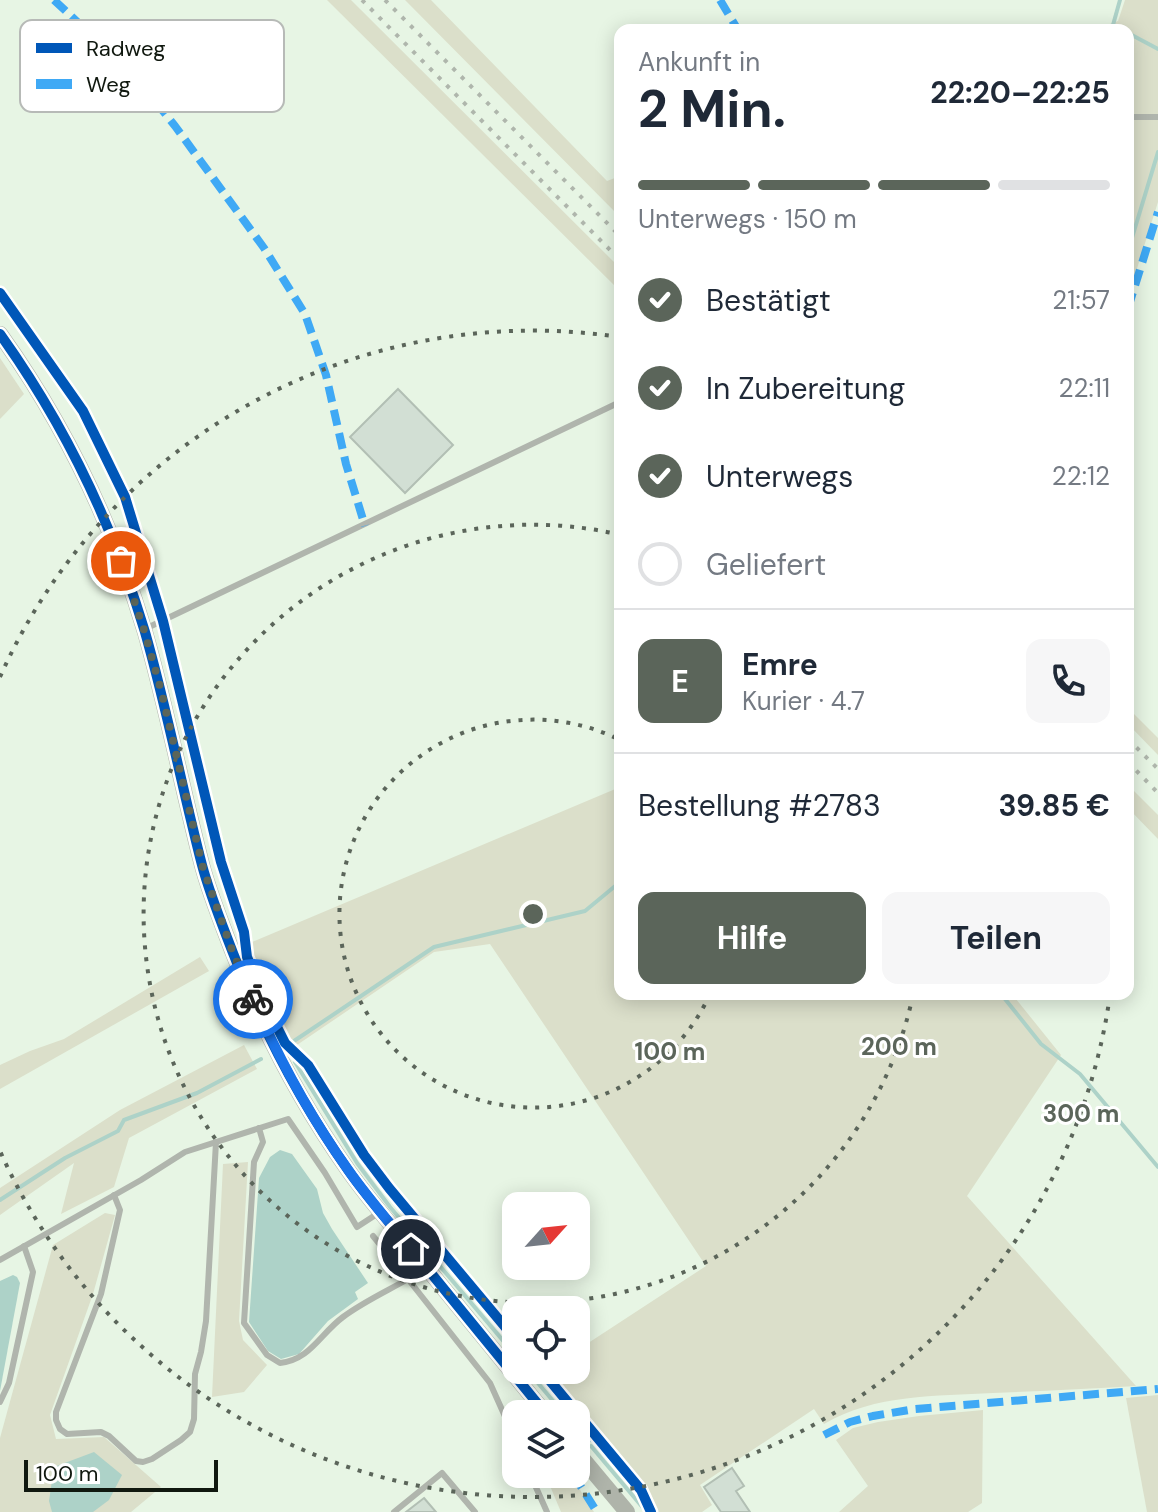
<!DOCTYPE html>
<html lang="de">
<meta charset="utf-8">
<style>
:root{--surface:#fff;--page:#f6f6f7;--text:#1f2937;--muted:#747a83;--line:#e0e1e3;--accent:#5b655a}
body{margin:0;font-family:"DM Sans",sans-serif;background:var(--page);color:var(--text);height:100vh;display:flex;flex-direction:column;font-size:30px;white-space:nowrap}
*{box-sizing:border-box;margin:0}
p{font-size:26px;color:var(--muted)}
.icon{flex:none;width:44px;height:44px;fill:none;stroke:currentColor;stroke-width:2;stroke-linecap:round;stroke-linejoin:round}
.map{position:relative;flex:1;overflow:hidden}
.drawer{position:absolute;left:614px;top:24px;width:520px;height:976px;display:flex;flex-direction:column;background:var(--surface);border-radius:16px;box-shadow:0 4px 20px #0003}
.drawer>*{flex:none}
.needle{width:52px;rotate:63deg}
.tools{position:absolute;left:502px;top:1192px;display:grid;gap:16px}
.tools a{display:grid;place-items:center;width:88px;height:88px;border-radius:16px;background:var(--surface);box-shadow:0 4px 20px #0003;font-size:40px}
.scale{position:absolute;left:24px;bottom:20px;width:194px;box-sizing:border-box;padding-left:8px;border:4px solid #10180f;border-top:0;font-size:22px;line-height:28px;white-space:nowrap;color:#10180f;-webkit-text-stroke:6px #fff;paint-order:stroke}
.pin{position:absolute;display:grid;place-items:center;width:68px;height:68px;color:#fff;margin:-34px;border:4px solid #fff;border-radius:50%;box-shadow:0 2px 8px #0007}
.courier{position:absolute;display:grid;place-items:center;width:80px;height:80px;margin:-40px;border:6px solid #1a73e8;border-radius:50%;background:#fff;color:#222;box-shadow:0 2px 10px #0007}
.head em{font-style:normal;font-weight:700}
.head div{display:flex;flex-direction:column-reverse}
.head{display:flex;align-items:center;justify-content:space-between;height:136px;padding:0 24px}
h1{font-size:52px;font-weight:700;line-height:60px}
.bar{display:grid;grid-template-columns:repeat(4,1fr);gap:12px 8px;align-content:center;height:96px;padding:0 24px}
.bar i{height:10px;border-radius:6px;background:var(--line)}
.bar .active{background:var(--accent)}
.bar p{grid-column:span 4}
.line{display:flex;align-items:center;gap:20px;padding:0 24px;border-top:2px solid var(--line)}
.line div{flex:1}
.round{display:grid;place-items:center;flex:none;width:84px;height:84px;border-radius:16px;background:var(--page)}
ol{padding:0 24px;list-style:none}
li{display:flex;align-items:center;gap:24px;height:88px}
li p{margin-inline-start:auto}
li .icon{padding:8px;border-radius:50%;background:var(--accent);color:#fff;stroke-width:4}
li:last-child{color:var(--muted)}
li i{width:44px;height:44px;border:4px solid var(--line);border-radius:50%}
.action{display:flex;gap:16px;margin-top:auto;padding:16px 24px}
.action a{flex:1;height:92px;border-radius:16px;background:var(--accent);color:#fff;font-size:32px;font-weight:700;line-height:92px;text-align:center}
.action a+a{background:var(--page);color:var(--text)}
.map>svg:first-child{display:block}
</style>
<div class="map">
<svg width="1158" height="1512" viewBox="0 0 1158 1512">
<rect width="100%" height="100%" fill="#e7f5e4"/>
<g fill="#dbdfca">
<polygon points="327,0 351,0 620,268 620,291"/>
<polygon points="405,0 431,0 607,181 620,176 620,217"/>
<polygon points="1125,0 1158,0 1158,202 1128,297 1128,30 1093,30 1118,21"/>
<polygon points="0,358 24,394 0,419"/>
<polygon points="1128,708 1158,738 1158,755 1128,724"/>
<polygon points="1128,785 1158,815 1158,839 1128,808"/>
<path d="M620,787V994H1012L1061,1055L967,1196L1136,1386C1088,1389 1041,1391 993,1393C936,1396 875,1394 824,1424L814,1409L700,1485L712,1505L702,1512H655L645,1486L548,1370H576V1351L706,1266L490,944L434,952L294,1047L279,1019L252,957V942Z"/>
<polygon points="200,957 209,971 0,1089 0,1065 30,1051 64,1039"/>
<polygon points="244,1045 257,1069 129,1138 114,1187 61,1214 74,1163 0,1215 0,1188 120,1110"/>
<polygon points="248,1162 239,1321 243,1340 267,1365 244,1392 212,1397 223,1164"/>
<polygon points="105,1213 115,1215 93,1294 50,1415 56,1439 104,1437 161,1487 131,1512 0,1512 0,1438 53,1245"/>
<polygon points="1158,1395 1158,1512 1147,1512 1126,1398"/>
<polygon points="983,1410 982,1503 968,1512 839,1512 868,1486 836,1440 853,1428 878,1422 919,1416"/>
<polygon points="545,1474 570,1474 594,1512 561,1512"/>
</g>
<g fill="#add2c8">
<polygon points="280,1150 292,1154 317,1189 323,1213 332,1229 368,1283 355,1292 358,1299 328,1321 299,1354 281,1359 268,1351 249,1322 259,1178 270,1157"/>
<polygon points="13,1275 17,1277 20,1283 0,1391 0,1281"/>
<polygon points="94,1452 122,1475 109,1500 93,1512 52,1512 49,1501 54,1467"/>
</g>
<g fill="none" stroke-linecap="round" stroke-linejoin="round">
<g stroke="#add2c8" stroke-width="4">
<polyline points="1120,0 1113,25 1121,30"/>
<polyline points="1128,33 1158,49"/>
<polyline points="1128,251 1158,152"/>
<polyline points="1001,994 1041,1044 1080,1074 1158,1167"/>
<polyline points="294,1041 434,947 585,911 620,882"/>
<polyline points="295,1062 357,1163 390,1207 516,1356"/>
<polyline points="0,1200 65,1158 118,1131 124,1120 197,1093 261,1059"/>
<polyline points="527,1370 564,1414"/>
<polyline points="576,1428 580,1433"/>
<polyline points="591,1446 644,1509"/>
</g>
</g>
<g fill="#d2dfd4" stroke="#b2bfb4" stroke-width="2">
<polygon points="398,389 453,445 405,493 350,437"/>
<polygon points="732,1468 744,1486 736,1491 750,1512 721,1512 704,1487"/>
<polygon points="424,1498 436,1512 406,1512"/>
</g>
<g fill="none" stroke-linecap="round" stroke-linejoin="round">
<g stroke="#b0b5ad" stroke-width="6">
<polyline points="1128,117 1158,117"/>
<polyline points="147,628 620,402"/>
<path d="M259,1128L263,1142L254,1162L244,1323L267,1355L280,1363C310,1360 320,1334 343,1317C363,1302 387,1291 408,1279L373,1236"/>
<polyline points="114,1195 120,1210 101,1294 56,1412 56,1420 60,1429 67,1434 101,1432 109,1436 136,1461 143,1462 152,1459 181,1440 190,1432 194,1419 195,1374 201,1352 206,1321 216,1142"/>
<polyline points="0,1260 141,1180 185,1152 288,1119 325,1173 357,1227 377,1214"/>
<polyline points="408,1279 490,1383 516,1441"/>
<polyline points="0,1402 9,1383 33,1272 24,1246"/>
<polyline points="530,1474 547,1512"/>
<polyline points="394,1512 442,1473 475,1512"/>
</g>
<g stroke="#afb4aa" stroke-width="16">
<path d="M0,334C65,425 113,525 145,632C167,709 182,788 202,865C210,895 222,924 233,953C262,1029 301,1103 348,1170C369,1200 394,1228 417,1256C460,1309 503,1361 546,1414"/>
<polyline points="576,1451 627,1512"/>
</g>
<g stroke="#afb6ac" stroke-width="4" stroke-dasharray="4 8" stroke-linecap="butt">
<polyline points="362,0 620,260"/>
<polyline points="385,0 620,236"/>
<polyline points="1128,739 1158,769"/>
<polyline points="1128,762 1158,793"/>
</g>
<g stroke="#3fa9f5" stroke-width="8" stroke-dasharray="16 8" stroke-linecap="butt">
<polyline points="54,0 135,76 175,126 264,248 305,314 326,375 346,464 365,526"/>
<polyline points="720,0 738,30"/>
<polyline points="1128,308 1158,212"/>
<polyline points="824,1435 850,1422 873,1416 915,1409 1158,1389"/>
<polyline points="576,1449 594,1433"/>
<polyline points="573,1474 597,1512"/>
</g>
<defs>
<g id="cycleway">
<polyline points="0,293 83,411 125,497 163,621 221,862 244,932 247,957 253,971"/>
<path d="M0,334C65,425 113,525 145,632C167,709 182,788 202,865C210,895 222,924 233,953C262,1029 301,1103 348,1170C369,1200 394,1228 417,1256C460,1309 503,1361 546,1414"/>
<polyline points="277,1027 285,1043 308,1065 364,1155 389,1188 516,1340"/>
<polyline points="541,1370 641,1490 651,1512"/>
</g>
</defs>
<use href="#cycleway" stroke="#fff" stroke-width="15"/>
<use href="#cycleway" stroke="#0057b8" stroke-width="10"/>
</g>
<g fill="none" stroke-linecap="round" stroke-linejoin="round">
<polyline stroke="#5b655a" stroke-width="8" stroke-dasharray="0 14.4" points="121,561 144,630 161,690 203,868 233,953 253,999"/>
<path stroke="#1a73e8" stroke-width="10" d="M253,999C279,1059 311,1118 349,1171C368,1198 390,1223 411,1249"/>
</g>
<g fill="none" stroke="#5b655a" stroke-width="4" stroke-dasharray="4 8">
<path d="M710 994A194 194 0 1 1 620 740"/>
<path d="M913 995A389 389 0 1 1 617 534"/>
<path d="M1110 995A583 583 0 0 1 0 1151M0 677A583 583 0 0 1 619 337"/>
</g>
<rect x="20" y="20" width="264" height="92" rx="12" fill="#fff" stroke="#b7bab7" stroke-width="2"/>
<rect x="36" y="43" width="36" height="10" fill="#0057b8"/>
<rect x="36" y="79" width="36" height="10" fill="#3fa9f5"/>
<g font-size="22" fill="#10180f">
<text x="86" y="56">Radweg</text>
<text x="86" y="92">Weg</text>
</g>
<circle cx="533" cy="914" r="12" fill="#5b655a" stroke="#fff" stroke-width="4"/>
<g font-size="24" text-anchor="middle" font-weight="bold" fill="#5b655a" stroke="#fff" stroke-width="6" stroke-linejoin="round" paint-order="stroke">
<text x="899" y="1055">200 m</text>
<text x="670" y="1060">100 m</text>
<text x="1081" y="1122">300 m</text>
</g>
</svg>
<div class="tools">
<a><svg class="needle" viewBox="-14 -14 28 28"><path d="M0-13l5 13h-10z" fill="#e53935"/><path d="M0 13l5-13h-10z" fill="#747a83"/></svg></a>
<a><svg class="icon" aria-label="locate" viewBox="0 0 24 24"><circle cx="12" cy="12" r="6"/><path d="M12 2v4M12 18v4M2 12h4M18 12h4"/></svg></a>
<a><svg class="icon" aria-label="layers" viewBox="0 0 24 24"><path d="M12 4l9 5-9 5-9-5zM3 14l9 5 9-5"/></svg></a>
</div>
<div class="scale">100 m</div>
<div class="pin" style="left:121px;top:561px;background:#ea580c"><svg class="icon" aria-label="bag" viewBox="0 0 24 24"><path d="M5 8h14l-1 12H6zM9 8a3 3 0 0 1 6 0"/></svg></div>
<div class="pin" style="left:411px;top:1249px;background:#1f2937"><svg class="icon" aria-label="home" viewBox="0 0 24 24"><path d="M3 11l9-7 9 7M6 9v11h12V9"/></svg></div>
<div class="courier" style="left:253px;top:999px"><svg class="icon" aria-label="bike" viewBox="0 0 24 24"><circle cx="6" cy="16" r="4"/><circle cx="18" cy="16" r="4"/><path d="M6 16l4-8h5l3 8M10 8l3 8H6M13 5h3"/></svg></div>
<section class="drawer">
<div class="head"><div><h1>2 Min.</h1><p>Ankunft in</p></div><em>22:20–22:25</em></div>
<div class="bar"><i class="active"></i><i class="active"></i><i class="active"></i><i></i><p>Unterwegs · 150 m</p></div>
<ol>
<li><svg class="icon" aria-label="check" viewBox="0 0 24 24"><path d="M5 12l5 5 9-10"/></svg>Bestätigt<p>21:57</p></li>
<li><svg class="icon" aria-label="check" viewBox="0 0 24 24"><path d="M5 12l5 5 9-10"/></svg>In Zubereitung<p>22:11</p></li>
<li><svg class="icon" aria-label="check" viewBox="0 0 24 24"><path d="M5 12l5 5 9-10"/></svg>Unterwegs<p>22:12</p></li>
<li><i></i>Geliefert</li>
</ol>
<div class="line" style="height:144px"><b class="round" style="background:var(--accent);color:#fff">E</b><div><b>Emre</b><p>Kurier · 4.7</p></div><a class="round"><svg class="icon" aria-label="phone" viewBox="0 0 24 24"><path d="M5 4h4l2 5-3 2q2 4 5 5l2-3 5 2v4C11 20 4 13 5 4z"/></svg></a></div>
<div class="line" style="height:104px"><div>Bestellung #2783</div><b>39.85 €</b></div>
<div class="action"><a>Hilfe</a><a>Teilen</a></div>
</section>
</div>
